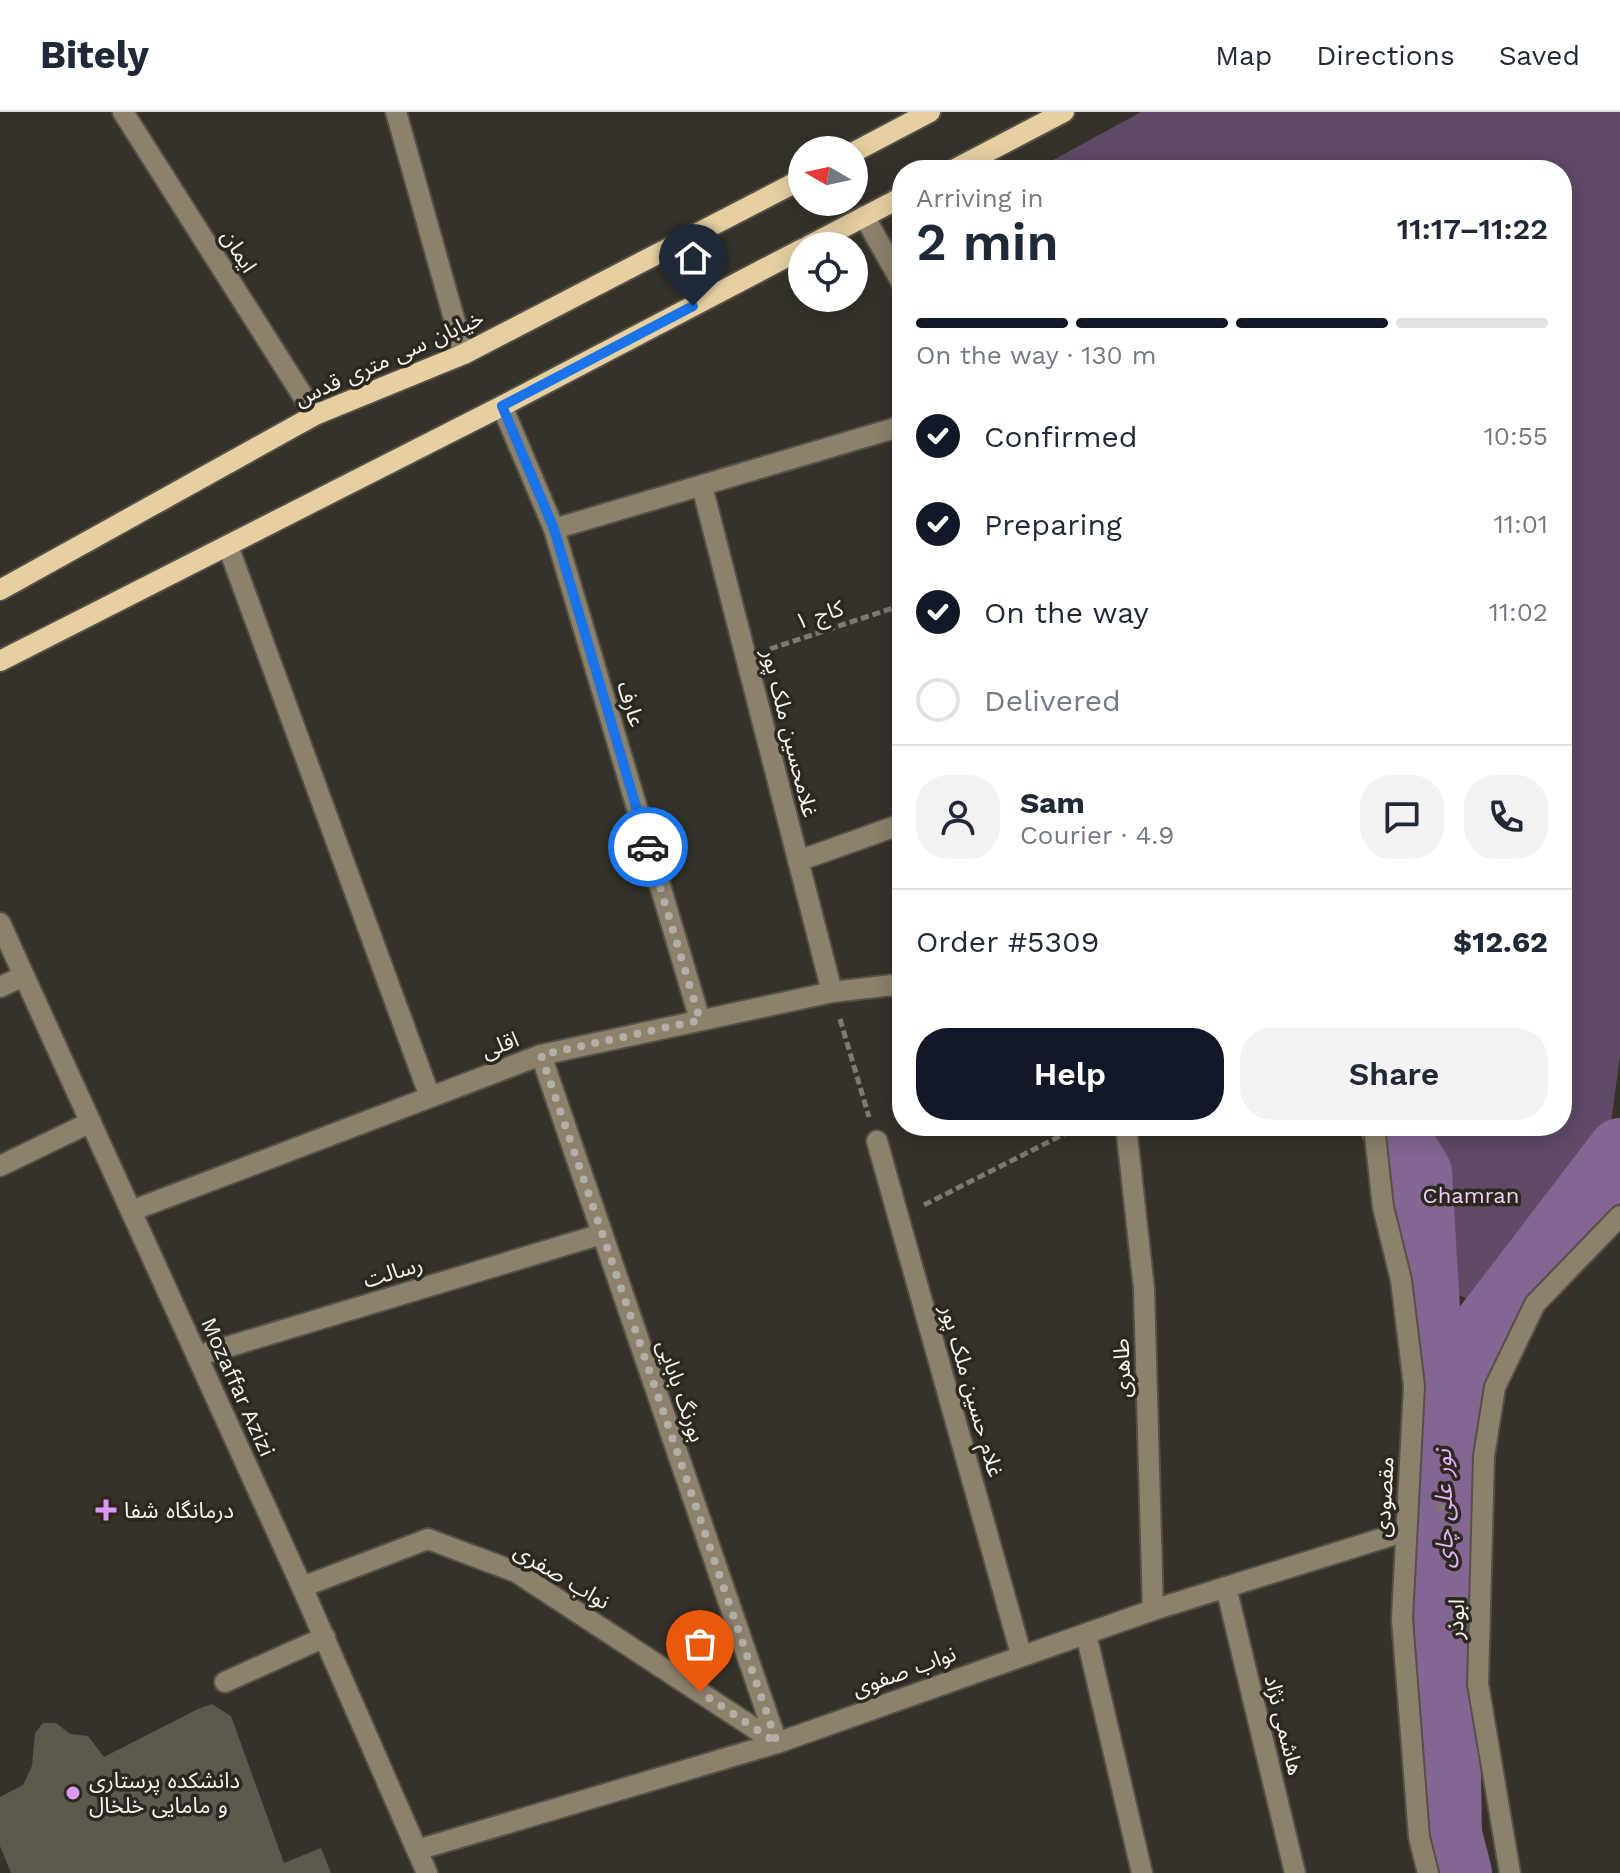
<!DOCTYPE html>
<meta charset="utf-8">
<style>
:root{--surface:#fff;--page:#f2f2f3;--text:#1f2937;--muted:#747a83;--line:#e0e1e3;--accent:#111827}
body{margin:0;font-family:"Work Sans","Noto Sans Arabic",sans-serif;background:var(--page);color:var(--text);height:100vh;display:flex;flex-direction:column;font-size:30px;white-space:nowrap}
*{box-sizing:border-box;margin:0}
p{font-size:26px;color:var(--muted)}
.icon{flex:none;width:44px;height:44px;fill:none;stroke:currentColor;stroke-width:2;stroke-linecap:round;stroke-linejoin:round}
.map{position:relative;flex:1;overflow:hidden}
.panel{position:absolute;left:892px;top:48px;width:680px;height:976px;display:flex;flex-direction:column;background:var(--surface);border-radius:32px;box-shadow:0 4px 20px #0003}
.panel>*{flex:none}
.needle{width:52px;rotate:279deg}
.buttons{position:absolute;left:788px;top:24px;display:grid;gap:16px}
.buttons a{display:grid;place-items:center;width:80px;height:80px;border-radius:50%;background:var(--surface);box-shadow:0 4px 20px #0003;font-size:40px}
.pin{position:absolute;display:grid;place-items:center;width:68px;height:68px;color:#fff;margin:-82px -34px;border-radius:50% 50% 50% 0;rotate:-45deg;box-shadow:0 0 8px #0007}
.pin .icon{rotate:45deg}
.courier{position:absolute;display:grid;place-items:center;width:80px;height:80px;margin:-40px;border:6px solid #1a73e8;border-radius:50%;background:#fff;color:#222;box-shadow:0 2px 10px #0007}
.headline em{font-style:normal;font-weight:600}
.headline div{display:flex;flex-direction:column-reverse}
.headline{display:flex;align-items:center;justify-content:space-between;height:136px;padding:0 24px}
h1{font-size:52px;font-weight:600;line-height:60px}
.bar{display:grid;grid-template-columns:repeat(4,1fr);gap:12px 8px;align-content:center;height:96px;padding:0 24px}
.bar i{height:10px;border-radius:6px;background:var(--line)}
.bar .on{background:var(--accent)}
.bar p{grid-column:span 4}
.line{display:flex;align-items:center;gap:20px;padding:0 24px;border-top:2px solid var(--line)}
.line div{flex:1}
.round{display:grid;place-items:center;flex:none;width:84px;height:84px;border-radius:32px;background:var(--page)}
ol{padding:0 24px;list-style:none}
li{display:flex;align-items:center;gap:24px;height:88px}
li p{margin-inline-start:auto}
li .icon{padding:8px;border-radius:50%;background:var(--accent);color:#fff;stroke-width:4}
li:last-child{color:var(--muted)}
li i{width:44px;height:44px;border:4px solid var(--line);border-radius:50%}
.button{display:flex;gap:16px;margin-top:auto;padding:16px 24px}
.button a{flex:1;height:92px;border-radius:32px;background:var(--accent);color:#fff;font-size:32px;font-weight:600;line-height:92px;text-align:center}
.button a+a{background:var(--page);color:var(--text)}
header{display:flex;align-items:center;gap:48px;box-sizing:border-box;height:112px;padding:0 40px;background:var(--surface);border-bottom:2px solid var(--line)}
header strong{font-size:38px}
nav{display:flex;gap:44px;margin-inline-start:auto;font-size:28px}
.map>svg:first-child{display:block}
</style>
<header>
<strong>Bitely</strong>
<nav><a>Map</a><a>Directions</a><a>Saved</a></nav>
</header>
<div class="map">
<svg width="1620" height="1761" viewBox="0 0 1620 1761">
<rect width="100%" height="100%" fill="#363229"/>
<polygon fill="#5f4a68" points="1141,0 1620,0 1620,943 1611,1011 1474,1191 1434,1169 1388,1071 1375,1014 1562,1014 1562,58 1035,58"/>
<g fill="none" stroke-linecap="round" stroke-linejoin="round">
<g stroke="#856592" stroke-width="64">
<polyline points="1392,1014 1420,1061 1429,1215 1442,1315"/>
<polyline points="1460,1761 1450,1722 1443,1327 1480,1221 1620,1038"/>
</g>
</g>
<polygon fill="#5e594f" points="212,1592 231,1604 284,1751 321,1736 331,1761 11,1761 0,1734 0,1685 23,1673 32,1654 35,1621 43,1611 56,1611 70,1622 88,1624 104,1645 198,1597"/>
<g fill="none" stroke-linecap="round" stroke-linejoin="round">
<defs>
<g id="minor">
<polyline points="123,0 315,303"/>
<polyline points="396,0 464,242"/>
<polyline points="864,104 902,171"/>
<polyline points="502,294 554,417 700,908"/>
<polyline points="702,374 832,880"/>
<polyline points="554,417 902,314"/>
<polyline points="228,434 430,985"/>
<polyline points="798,749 902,712"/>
<polyline points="0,811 302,1475 427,1761"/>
<polyline points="0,875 24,864"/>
<polyline points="541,943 777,1631"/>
<polyline points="1126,1014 1144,1177 1153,1498"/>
<polyline points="1374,1014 1383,1095 1401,1168 1414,1274 1402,1507 1419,1725 1428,1761"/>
<polyline points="877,1029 1021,1542"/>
<polyline points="0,1054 91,1010"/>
<polyline points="131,1099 541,943 832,880 902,872"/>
<polyline points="197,1244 602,1122"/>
<polyline points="302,1475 428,1427 516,1460 777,1631"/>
<polyline points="1226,1475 1295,1761"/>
<polyline points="1086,1522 1142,1761"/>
<polyline points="225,1570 325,1525"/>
<polyline points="417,1738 777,1631 1153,1498 1406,1419"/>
<polyline points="1510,1761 1478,1572 1484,1344 1495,1275 1535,1192 1620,1104"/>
</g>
<g id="major">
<polyline points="854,40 930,0"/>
<polyline points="953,58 1064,0"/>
<polyline points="808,134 902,85"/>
<polyline points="0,478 315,303 464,242 802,67"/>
<polyline points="0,549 502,294 802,137"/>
</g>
</defs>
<use href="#minor" stroke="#555148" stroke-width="24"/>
<use href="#major" stroke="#555148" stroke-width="24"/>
<g stroke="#7e7a72" stroke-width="5" stroke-dasharray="8 4" stroke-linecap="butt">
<polyline points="770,537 902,493"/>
<polyline points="840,907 869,1005"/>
<polyline points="924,1093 1080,1014"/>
<polyline points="1436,1395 1458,1396"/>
</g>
<use href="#minor" stroke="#8c816b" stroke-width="20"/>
<use href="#major" stroke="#e6d0a2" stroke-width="20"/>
</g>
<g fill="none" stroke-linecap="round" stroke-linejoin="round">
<polyline stroke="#b3afa8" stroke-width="8" stroke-dasharray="0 14.4" points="648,735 700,908 541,943 777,1631 700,1580"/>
<polyline stroke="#1a73e8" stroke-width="10" points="648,735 554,417 502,294 693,194"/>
</g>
<g fill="#db99f5" stroke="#2c281f" stroke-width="3">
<path d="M102 1386h8v8h8v8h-8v8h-8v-8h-8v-8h8z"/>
<circle cx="73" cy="1681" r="8"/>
</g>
<g text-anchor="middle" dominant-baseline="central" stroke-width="7" stroke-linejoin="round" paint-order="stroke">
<g font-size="22" fill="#f6f3ed" stroke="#2c281f">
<text transform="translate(239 139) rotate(58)">ایمان</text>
<text transform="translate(389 246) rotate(-24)">خیابان سی متری قدس</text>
<text transform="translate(819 503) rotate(-18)">کاج ۱</text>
<text transform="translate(631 592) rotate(73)">عارف</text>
<text transform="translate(790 621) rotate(76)">غلامحسین ملک پور</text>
<text transform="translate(500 933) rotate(-21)">اقلی</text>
<text transform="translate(393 1160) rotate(-17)">رسالت</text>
<text transform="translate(1122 1256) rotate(-92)">طاهری</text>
<text transform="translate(238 1275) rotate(66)">Mozaffar Azizi</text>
<text transform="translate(681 1279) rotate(71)">بورنگ بابایی</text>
<text transform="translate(972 1279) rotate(74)">غلام حسین ملک پور</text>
<text transform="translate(1384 1385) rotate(-87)">مقصودی</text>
<text transform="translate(562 1464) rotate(31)">نواب صفری</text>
<text transform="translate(1456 1507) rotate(-88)">ابوذر</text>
<text transform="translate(904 1559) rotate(-20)">نواب صفوی</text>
<text transform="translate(1284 1613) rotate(76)">هاشمی نژاد</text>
</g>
<g font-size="22" fill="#edd0f9" stroke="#2c281f">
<text x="1471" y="1083">Chamran</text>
</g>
<g font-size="22" fill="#f6f3ed" stroke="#2c281f" text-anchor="start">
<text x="124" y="1398">درمانگاه شفا</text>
<text x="89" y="1668">دانشکده پرستاری<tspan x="89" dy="25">و مامایی خلخال</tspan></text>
</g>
<g font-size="24" font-style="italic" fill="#e2b2f6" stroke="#2c281f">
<text transform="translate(1444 1397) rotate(-91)">نور علی چای</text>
</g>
</g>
</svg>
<div class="buttons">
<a><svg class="needle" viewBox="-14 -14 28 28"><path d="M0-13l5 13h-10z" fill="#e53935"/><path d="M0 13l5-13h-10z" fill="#747a83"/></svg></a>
<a><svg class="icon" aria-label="locate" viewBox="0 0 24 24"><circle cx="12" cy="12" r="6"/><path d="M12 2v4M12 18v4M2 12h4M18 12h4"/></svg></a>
</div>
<div class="pin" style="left:700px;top:1580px;background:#ea580c"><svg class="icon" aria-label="bag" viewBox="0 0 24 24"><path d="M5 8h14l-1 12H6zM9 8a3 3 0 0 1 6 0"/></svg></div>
<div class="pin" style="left:693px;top:194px;background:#1f2937"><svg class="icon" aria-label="home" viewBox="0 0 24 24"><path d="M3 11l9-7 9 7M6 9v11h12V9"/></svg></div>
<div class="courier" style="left:648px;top:735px"><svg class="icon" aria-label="car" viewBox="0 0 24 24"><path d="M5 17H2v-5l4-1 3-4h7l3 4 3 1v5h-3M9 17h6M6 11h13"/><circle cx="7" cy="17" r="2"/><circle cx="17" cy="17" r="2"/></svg></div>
<section class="panel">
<div class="headline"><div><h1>2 min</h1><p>Arriving in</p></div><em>11:17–11:22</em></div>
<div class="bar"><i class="on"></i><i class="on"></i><i class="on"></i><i></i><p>On the way · 130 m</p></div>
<ol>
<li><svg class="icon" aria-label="check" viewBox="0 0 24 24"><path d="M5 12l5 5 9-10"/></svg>Confirmed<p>10:55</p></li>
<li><svg class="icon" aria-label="check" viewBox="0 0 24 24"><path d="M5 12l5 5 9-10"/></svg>Preparing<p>11:01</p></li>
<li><svg class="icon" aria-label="check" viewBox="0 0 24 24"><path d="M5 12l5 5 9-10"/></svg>On the way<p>11:02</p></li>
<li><i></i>Delivered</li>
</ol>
<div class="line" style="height:144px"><a class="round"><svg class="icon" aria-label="person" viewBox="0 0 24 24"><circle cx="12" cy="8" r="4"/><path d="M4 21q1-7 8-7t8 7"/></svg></a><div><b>Sam</b><p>Courier · 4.9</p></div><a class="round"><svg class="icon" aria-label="chat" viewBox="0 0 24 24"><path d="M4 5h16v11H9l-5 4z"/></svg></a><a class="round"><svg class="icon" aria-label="phone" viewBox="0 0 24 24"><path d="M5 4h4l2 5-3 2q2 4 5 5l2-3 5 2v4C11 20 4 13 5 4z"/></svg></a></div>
<div class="line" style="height:104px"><div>Order #5309</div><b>$12.62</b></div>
<div class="button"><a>Help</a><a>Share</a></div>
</section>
</div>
